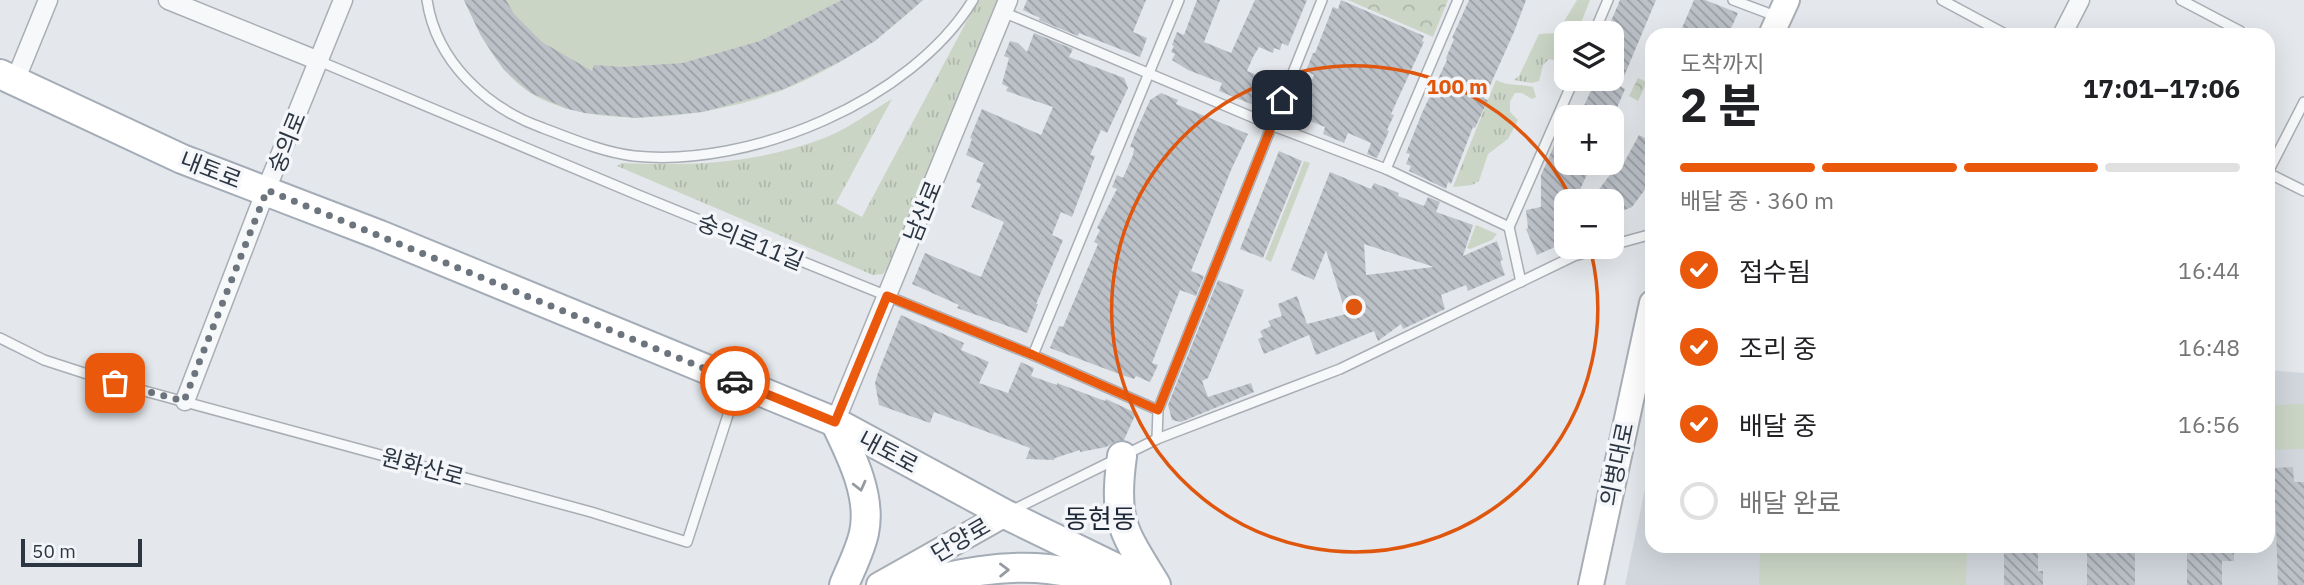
<!DOCTYPE html>
<html lang="ko">
<meta charset="utf-8">
<style>
:root{--surface:#fff;--page:#f2f2f2;--text:#202124;--muted:#757577;--line:#e0e0e0;--accent:#ea580c}
body{margin:0;font-family:"IBM Plex Sans","Noto Sans KR",sans-serif;background:var(--page);color:var(--text);height:100vh;display:flex;flex-direction:column;font-size:26px;white-space:nowrap}
*{box-sizing:border-box;margin:0}
p{font-size:23px;color:var(--muted)}
.icon{flex:none;width:38px;height:38px;fill:none;stroke:currentColor;stroke-width:2;stroke-linecap:round;stroke-linejoin:round}
.map{position:relative;flex:1;overflow:hidden}
.side{position:absolute;left:1645px;top:28px;width:630px;height:525px;display:flex;flex-direction:column;background:var(--surface);border-radius:21px;box-shadow:0 7px 28px #0002}
.side>*{flex:none}
.controls{position:absolute;left:1554px;top:21px;display:grid;gap:14px}
.controls a{display:grid;place-items:center;width:70px;height:70px;border-radius:14px;background:var(--surface);box-shadow:0 7px 28px #0002;font-size:35px}
.scale{position:absolute;left:21px;bottom:18px;width:121px;box-sizing:border-box;padding-left:7px;border:4px solid #2c3643;border-top:0;font-size:19px;line-height:24px;white-space:nowrap;color:#2c3643;-webkit-text-stroke:5px #f4f6f9;paint-order:stroke}
.pin{position:absolute;display:grid;place-items:center;width:60px;height:60px;color:#fff;margin:-30px;border-radius:14px;box-shadow:0 4px 10px #0006}
.courier{position:absolute;display:grid;place-items:center;width:70px;height:70px;margin:-35px;border:5px solid #ea580c;border-radius:50%;background:#fff;color:#222;box-shadow:0 2px 9px #0007}
.overview em{font-style:normal;font-weight:800}
.overview div{display:flex;flex-direction:column-reverse}
.overview{display:flex;align-items:center;justify-content:space-between;height:119px;padding:0 35px}
h1{font-size:46px;font-weight:800;line-height:52px}
.bar{display:grid;grid-template-columns:repeat(4,1fr);gap:10px 7px;align-content:center;height:84px;padding:0 35px}
.bar i{height:9px;border-radius:5px;background:var(--line)}
.bar .active{background:var(--accent)}
.bar p{grid-column:span 4}
ol{padding:0 35px;list-style:none}
li{display:flex;align-items:center;gap:21px;height:77px}
li p{margin-inline-start:auto}
li .icon{padding:7px;border-radius:50%;background:var(--accent);color:#fff;stroke-width:4}
li:last-child{color:var(--muted)}
li i{width:38px;height:38px;border:4px solid var(--line);border-radius:50%}
.map>svg:first-child{display:block}
</style>
<div class="map">
<svg width="2304" height="585" viewBox="0 0 2304 585">
<defs>
<pattern id="grass-tufts" width="24" height="20" patternUnits="userSpaceOnUse" patternTransform="scale(1.75)"><rect width="24" height="20" fill="#cad5c6"/><path d="M3 7l-1-3M5 7V3M7 7l1-3M15 17l-1-3M17 17v-4M19 17l1-3" fill="none" stroke="#aeb7ab"/></pattern>
<pattern id="forest-crowns" width="20" height="18" patternUnits="userSpaceOnUse" patternTransform="scale(1.75)"><rect width="20" height="18" fill="#cad5c6"/><path d="M2 6a3 3 0 1 1 6 0M12 15a3 3 0 1 1 6 0" fill="none" stroke="#aeb7ab"/></pattern>
<pattern id="building-back-hatch" width="6" height="6" patternUnits="userSpaceOnUse" patternTransform="scale(1.75)"><rect width="6" height="6" fill="#bcc1c8"/><path d="M-1 5l2 2M0 0l6 6M5-1l2 2" fill="none" stroke="#999ea4"/></pattern>
</defs>
<rect width="100%" height="100%" fill="#e4e7eb"/>
<polygon fill="#d2d7dd" points="2268,370 2304,373 2304,585 1625,585 1652,455 1652,546 2268,546"/>
<g fill="url(#grass-tufts)">
<path d="M978,0H999L891,263L883,274L873,275L617,166L621,163C694,166 757,164 827,137C849,128 871,111 892,99L836,203L862,217Z"/>
<polygon points="1577,0 1590,0 1577,33 1566,33 1566,63 1549,59 1543,65 1539,81 1532,83 1514,80 1519,76 1539,34 1557,33"/>
<path d="M1496,80C1507,86 1520,84 1533,87L1536,97L1532,99L1522,93H1515L1510,101V112L1518,120L1508,139L1488,154L1479,181L1472,185L1453,187Z"/>
</g>
<g fill="url(#forest-crowns)">
<polygon points="1348,0 1448,0 1433,37"/>
<polygon points="1638,78 1647,82 1638,101 1629,96"/>
</g>
<g fill="#cad5c6">
<path d="M464,0H923C883,38 836,68 785,89C717,117 597,133 532,94C498,73 480,35 464,0Z"/>
<polygon points="1304,161 1310,163 1271,262 1265,259"/>
<polygon points="1476,225 1497,234 1492,240 1470,249 1467,248"/>
<polygon points="2304,404 2304,449 2268,450 2268,405"/>
<polygon points="1760,546 1967,546 1966,585 1759,585"/>
</g>
<g fill="url(#building-back-hatch)" fill-rule="evenodd">
<polygon points="464,0 506,0 514,14 542,42 592,71 594,65 622,67 683,63 760,41 842,0 923,0 875,41 843,60 784,89 703,112 636,118 585,113 568,109 531,93 504,70 481,36"/>
<polygon points="1027,0 1146,0 1133,32 1147,38 1140,57 1079,33 1078,36 1039,20 1040,18 1023,10"/>
<polygon points="1197,0 1220,0 1204,42 1231,53 1255,0 1307,0 1288,46 1282,43 1280,50 1274,48 1273,53 1259,47 1253,57 1247,71 1273,81 1265,101 1256,106 1219,91 1222,83 1188,70 1172,60 1175,54 1171,52 1174,46 1172,45 1177,32 1184,35"/>
<polygon points="1341,0 1424,36 1422,41 1424,42 1391,114 1394,115 1387,130 1389,131 1377,158 1367,154 1371,143 1348,133 1344,143 1323,134 1325,127 1297,116 1314,75 1306,71 1313,53 1315,53 1333,7 1338,9"/>
<polygon points="1469,0 1526,0 1514,32 1484,99 1488,100 1475,128 1473,127 1451,184 1448,182 1446,189 1409,171 1411,166 1406,164 1410,154 1406,153 1422,113 1447,60 1446,58 1454,39 1452,38"/>
<polygon points="1620,0 1656,0 1620,86 1625,89 1613,117 1579,117 1596,79 1612,79 1612,33 1606,33"/>
<polygon points="1694,0 1705,0 1738,13 1728,35 1679,35"/>
<polygon points="1034,33 1073,49 1069,57 1124,78 1128,88 1107,133 1101,130 1090,155 1095,156 1072,217 1061,212 1052,235 1063,240 1036,304 1038,304 1027,333 957,308 959,305 912,284 925,253 981,277 1004,222 971,207 981,184 976,182 984,163 966,155 972,139 970,138 982,109 1041,135 1053,107 1006,91 1008,87 1002,84 1009,58 1004,56 1010,41 1018,43 1027,52"/>
<polygon points="1161,93 1178,100 1176,104 1248,134 1231,170 1191,271 1204,276 1196,296 1180,290 1152,363 1158,365 1150,382 1136,376 1134,379 1122,375 1050,348 1059,326 1063,327 1098,244 1094,242 1100,230 1097,228 1117,189 1112,187 1117,175 1123,178 1133,155 1134,148 1130,147 1135,134 1150,100"/>
<polygon points="1566,119 1566,163 1592,163 1575,201 1566,201 1566,221 1563,228 1566,230 1566,242 1537,255 1526,229 1528,228 1526,210 1541,207 1541,175"/>
<polygon points="1639,135 1652,142 1652,180 1632,207 1612,215 1612,201 1590,201 1616,167 1620,170"/>
<polygon points="1279,151 1302,161 1263,258 1240,249"/>
<path d="M1330,172L1371,189L1374,183L1399,193L1398,196L1424,206L1428,197L1440,202L1436,212L1473,225L1463,256L1497,241L1503,260L1500,261L1505,275L1468,291L1466,285L1441,295L1445,309L1403,329L1401,324L1378,341L1374,331L1316,355L1309,335L1264,354L1258,339L1263,337L1260,331L1271,326L1268,321L1282,316L1278,304L1297,296L1307,324L1346,314L1326,250L1314,280L1291,270ZM1364,244L1434,267L1366,275Z"/>
<polygon points="1218,280 1244,290 1208,378 1202,381 1208,397 1251,383 1254,392 1181,422 1172,420 1168,405"/>
<polygon points="901,315 964,343 961,350 989,362 979,383 1008,393 1021,362 1034,368 1031,376 1057,385 1057,383 1105,401 1106,399 1136,413 1124,440 1116,441 1106,447 1080,452 1080,450 1055,458 1054,460 1026,459 1030,448 934,412 930,423 879,405 875,383 878,373"/>
<polygon points="2293,467 2294,482 2304,482 2304,585 2278,585 2274,468"/>
<polygon points="2004,546 2038,546 2038,571 2043,571 2043,585 2004,585"/>
<rect x="2087" y="546" width="48" height="39"/>
<polygon points="2187,546 2234,546 2234,561 2222,561 2222,585 2187,585"/>
</g>
<g fill="none" stroke-linecap="round" stroke-linejoin="round">
<defs>
<g id="lane">
<path d="M427,0C436,61 486,108 543,128C572,139 602,152 634,156C750,168 911,101 973,0"/>
<polyline points="1733,0 1778,17"/>
<polyline points="1942,0 2007,35"/>
<polyline points="2181,0 2240,31"/>
<polyline points="1003,12 1271,125 1386,169 1509,227 1521,282"/>
<polyline points="1594,33 1608,0"/>
<polyline points="319,61 638,195 1033,355 1158,410 1157,439"/>
<polyline points="1386,169 1458,0"/>
<polyline points="2268,172 2304,102"/>
<polyline points="2268,173 2304,191"/>
<polyline points="1509,227 1574,79"/>
<polyline points="1612,245 1652,234"/>
<polyline points="0,338 44,360 115,383 591,512 687,542 737,387"/>
<polyline points="1033,355 1179,0"/>
<polyline points="1158,410 1322,0"/>
<polyline points="1013,510 1157,439 1340,369 1574,256 1606,247"/>
</g>
<g id="street">
<polyline points="168,0 319,61"/>
<polyline points="2062,35 2080,0"/>
<polyline points="15,81 48,0"/>
<polyline points="185,401 266,190 343,0"/>
<polyline points="835,422 1008,0"/>
</g>
<g id="secondary">
<polyline points="1771,35 1787,0"/>
<polyline points="879,585 1005,514"/>
<polyline points="1591,585 1652,303"/>
</g>
<g id="primary">
<polyline points="0,74 182,159 380,235 835,422 1005,514 1151,585"/>
<path d="M835,422C851,455 872,496 864,533C860,551 851,568 844,585"/>
<path d="M1122,456C1113,521 1123,531 1156,585"/>
<path d="M913,585C956,574 1003,564 1048,569C1074,572 1099,578 1124,583"/>
</g>
</defs>
<use href="#lane" stroke="#a9aeb5" stroke-width="12"/>
<use href="#street" stroke="#a9aeb5" stroke-width="21"/>
<use href="#secondary" stroke="#a9aeb5" stroke-width="28"/>
<use href="#primary" stroke="#a4acb7" stroke-width="32"/>
<use href="#lane" stroke="#f7f8fa" stroke-width="9"/>
<use href="#street" stroke="#f7f8fa" stroke-width="18"/>
<use href="#secondary" stroke="#fff" stroke-width="24"/>
<use href="#primary" stroke="#fff" stroke-width="28"/>
</g>
<defs><path id="oneway-chevron" d="M-2-3.5L2.5 0L-2 3.5" fill="none" stroke-width="1.6" stroke-linecap="round" stroke-linejoin="round" transform="scale(1.75)"/></defs>
<g stroke="#969aa1">
<use href="#oneway-chevron" transform="translate(860 486) rotate(76)"/>
<use href="#oneway-chevron" transform="translate(1004 570) rotate(-1)"/>
</g>
<g fill="none" stroke-linecap="round" stroke-linejoin="round">
<polyline stroke="#6c747e" stroke-width="7" stroke-dasharray="0 12.6" points="115,383 184,401 267,190 735,381"/>
<polyline stroke="#ea580c" stroke-width="9" points="735,381 835,422 887,296 1033,355 1158,410 1282,100"/>
</g>
<path fill="none" stroke="#df570f" stroke-width="3.5" d="M1590 248A243 243 0 1 1 1572 200"/>
<g text-anchor="middle" dominant-baseline="central" stroke-width="7" stroke-linejoin="round" paint-order="stroke">
<g font-size="23" fill="#2c3643" stroke="#f4f6f9">
<text transform="translate(286 142) rotate(-68)">숭의로</text>
<text transform="translate(211 169) rotate(21)">내토로</text>
<text transform="translate(922 211) rotate(-68)">남산로</text>
<text transform="translate(751 241) rotate(22)">숭의로11길</text>
<text transform="translate(889 451) rotate(28)">내토로</text>
<text transform="translate(1616 464) rotate(-78)">의병대로</text>
<text transform="translate(423 466) rotate(15)">원화산로</text>
<text transform="translate(960 539) rotate(-30)">단양로</text>
</g>
<g font-size="26" fill="#1e2735" stroke="#f4f6f9">
<text x="1100" y="518">동현동</text>
</g>
</g>
<circle cx="1354" cy="307" r="10" fill="#df570f" stroke="#f4f6f9" stroke-width="3.5"/>
<g font-size="21" text-anchor="middle" font-weight="bold" fill="#df570f" stroke="#f4f6f9" stroke-width="7" stroke-linejoin="round" paint-order="stroke">
<text x="1457" y="94">100 m</text>
</g>
</svg>
<div class="controls">
<a><svg class="icon" aria-label="layers" viewBox="0 0 24 24"><path d="M12 4l9 5-9 5-9-5zM3 14l9 5 9-5"/></svg></a>
<a>+</a>
<a>−</a>
</div>
<div class="scale">50 m</div>
<div class="pin" style="left:115px;top:383px;background:#ea580c"><svg class="icon" aria-label="bag" viewBox="0 0 24 24"><path d="M5 8h14l-1 12H6zM9 8a3 3 0 0 1 6 0"/></svg></div>
<div class="pin" style="left:1282px;top:100px;background:#1f2937"><svg class="icon" aria-label="home" viewBox="0 0 24 24"><path d="M3 11l9-7 9 7M6 9v11h12V9"/></svg></div>
<div class="courier" style="left:735px;top:381px"><svg class="icon" aria-label="car" viewBox="0 0 24 24"><path d="M5 17H2v-5l4-1 3-4h7l3 4 3 1v5h-3M9 17h6M6 11h13"/><circle cx="7" cy="17" r="2"/><circle cx="17" cy="17" r="2"/></svg></div>
<section class="side">
<div class="overview"><div><h1>2 분</h1><p>도착까지</p></div><em>17:01–17:06</em></div>
<div class="bar"><i class="active"></i><i class="active"></i><i class="active"></i><i></i><p>배달 중 · 360 m</p></div>
<ol>
<li><svg class="icon" aria-label="check" viewBox="0 0 24 24"><path d="M5 12l5 5 9-10"/></svg>접수됨<p>16:44</p></li>
<li><svg class="icon" aria-label="check" viewBox="0 0 24 24"><path d="M5 12l5 5 9-10"/></svg>조리 중<p>16:48</p></li>
<li><svg class="icon" aria-label="check" viewBox="0 0 24 24"><path d="M5 12l5 5 9-10"/></svg>배달 중<p>16:56</p></li>
<li><i></i>배달 완료</li>
</ol>
</section>
</div>
